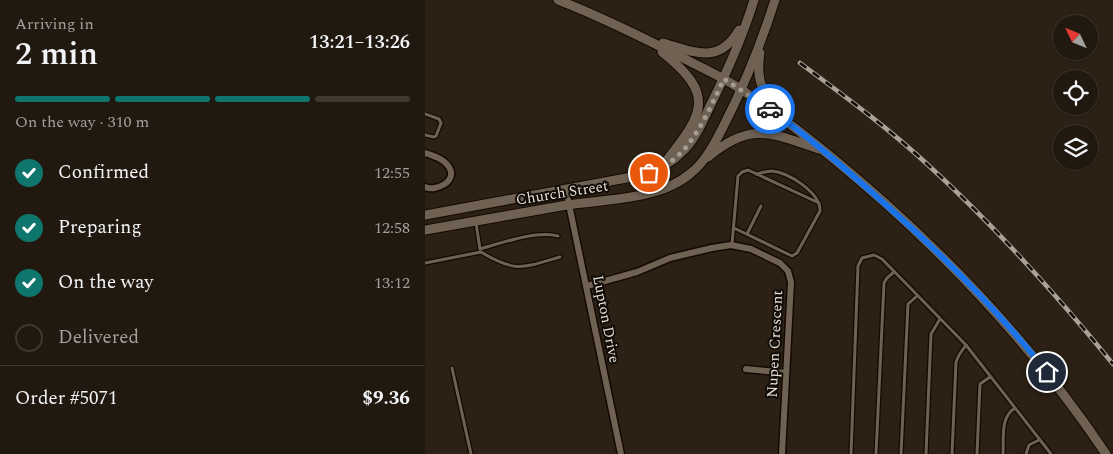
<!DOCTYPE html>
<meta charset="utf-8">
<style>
:root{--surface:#21190f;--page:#2d261d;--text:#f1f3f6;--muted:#a2a09e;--line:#3e382f;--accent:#0f766e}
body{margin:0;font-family:Spectral,serif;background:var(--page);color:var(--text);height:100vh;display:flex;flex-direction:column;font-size:19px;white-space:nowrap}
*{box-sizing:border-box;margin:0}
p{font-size:16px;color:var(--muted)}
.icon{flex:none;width:28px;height:28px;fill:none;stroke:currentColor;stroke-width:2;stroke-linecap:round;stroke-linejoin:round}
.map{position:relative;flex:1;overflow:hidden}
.sheet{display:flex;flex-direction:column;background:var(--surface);width:425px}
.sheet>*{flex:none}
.needle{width:32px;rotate:313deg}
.tools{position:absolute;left:628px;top:15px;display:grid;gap:10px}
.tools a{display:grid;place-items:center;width:45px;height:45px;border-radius:50%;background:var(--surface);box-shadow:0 1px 4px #0004,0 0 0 1px var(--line);font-size:25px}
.pin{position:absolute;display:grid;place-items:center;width:42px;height:42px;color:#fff;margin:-21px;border:2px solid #fff;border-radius:50%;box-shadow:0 1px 5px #0007}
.courier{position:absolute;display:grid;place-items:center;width:50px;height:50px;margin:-25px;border:4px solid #1a73e8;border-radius:50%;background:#fff;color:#222;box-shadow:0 1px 6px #0007}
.overview em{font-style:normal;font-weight:600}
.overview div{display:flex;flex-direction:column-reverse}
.overview{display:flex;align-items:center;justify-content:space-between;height:85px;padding:0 15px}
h1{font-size:32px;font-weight:600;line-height:38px}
.bar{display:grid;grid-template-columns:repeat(4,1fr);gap:8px 5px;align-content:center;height:60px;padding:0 15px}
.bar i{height:6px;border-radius:4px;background:var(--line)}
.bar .on{background:var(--accent)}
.bar p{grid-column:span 4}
.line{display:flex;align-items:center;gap:12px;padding:0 15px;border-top:1px solid var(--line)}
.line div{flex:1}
ol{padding:0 15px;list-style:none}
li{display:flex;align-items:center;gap:15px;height:55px}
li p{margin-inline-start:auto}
li .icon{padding:5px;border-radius:50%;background:var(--accent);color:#fff;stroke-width:4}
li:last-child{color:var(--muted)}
li i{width:28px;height:28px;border:2px solid var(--line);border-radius:50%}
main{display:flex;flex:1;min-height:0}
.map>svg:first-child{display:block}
</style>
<main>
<section class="sheet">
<div class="overview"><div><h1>2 min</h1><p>Arriving in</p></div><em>13:21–13:26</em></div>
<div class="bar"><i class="on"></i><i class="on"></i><i class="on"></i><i></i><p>On the way · 310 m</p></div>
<ol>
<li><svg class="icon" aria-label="check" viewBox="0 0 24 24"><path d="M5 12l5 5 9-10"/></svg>Confirmed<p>12:55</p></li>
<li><svg class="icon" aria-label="check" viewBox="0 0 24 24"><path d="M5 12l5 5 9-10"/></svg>Preparing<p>12:58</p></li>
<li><svg class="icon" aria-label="check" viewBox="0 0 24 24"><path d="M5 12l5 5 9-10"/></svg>On the way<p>13:12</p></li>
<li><i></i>Delivered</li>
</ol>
<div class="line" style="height:65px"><div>Order #5071</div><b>$9.36</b></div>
</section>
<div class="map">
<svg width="688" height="454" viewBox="0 0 688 454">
<rect width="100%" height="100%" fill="#2c2114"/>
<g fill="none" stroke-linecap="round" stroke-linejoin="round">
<defs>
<g id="service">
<polyline points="0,114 14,119 16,123 11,136 9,137 0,135"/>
<polyline points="51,223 55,249"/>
<path d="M309,228L367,256L372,253L395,211C396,193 363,172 347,171C342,171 336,173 331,174"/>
<polyline points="322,234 336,206"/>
<polyline points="307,244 313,176 317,172 323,170 394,203"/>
<path d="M55,249C76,243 112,230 133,236"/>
<path d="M0,263L56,252C91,273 97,268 135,257"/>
<polyline points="27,368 46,454"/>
<polyline points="426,454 433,266 437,258 449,255 457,259 541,345 626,454"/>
<polyline points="451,454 459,283 462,278 469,272"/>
<polyline points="476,454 483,304 492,296"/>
<polyline points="501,454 506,334 515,319"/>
<polyline points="527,454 531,362 534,355 541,345"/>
<polyline points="552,454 555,384 565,377"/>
<path d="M578,454C579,438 575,417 590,408"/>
<polyline points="601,454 604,445 614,440"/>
</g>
<g id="minor">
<path d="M0,153C9,156 19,159 24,167C33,181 11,192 0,187"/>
<polyline points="141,190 196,454"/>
<polyline points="162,286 212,272 245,258 287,248 306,245 326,249 355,263 363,271 366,282 357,454"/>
<polyline points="321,369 361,373"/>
</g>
<g id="secondary">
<path d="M133,0C177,17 219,38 260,59C279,69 299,78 317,90C367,123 414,162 459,202C544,278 618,360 681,454"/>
<path d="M238,43C269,52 294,65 314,30"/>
<path d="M237,52C291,95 279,113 241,161"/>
<path d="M335,53C330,84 339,95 361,115"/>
<path d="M283,157C326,121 346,133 394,149"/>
<path d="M0,215L218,175C234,170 248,162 260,149C271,137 278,121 285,106C302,72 318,36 329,0"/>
<path d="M0,230C47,222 95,213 142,205C181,199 235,200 266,173C280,162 290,143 298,127C319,86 336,44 350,0"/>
</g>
</defs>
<use href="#service" stroke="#140a02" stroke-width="5.5"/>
<use href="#minor" stroke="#140a02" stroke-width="9"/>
<use href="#secondary" stroke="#140a02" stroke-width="11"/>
<use href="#service" stroke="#6f6253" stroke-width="3"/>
<use href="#minor" stroke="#6f6253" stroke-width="6"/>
<use href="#secondary" stroke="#6f6253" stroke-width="9"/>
<defs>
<path id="rail" d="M375,63C418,95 462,127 502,164C570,226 630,293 688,364"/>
</defs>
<use href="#rail" stroke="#aaa297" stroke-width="4.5"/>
<use href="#rail" stroke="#100b06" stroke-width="2.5" stroke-dasharray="8" stroke-linecap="butt"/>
</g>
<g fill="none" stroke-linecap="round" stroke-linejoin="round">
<path stroke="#a59c92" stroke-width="5" stroke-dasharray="0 9" d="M224,173C265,160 281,115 299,79L345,109"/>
<path stroke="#1a73e8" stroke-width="6" d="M345,109C385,138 422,170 459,203C518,255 573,311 622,372"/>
</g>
<g text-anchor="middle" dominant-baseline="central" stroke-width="4" stroke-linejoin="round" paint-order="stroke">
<g font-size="15" fill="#e6dfd6" stroke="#100b06">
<text transform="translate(137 193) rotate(-9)">Church Street</text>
<text transform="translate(181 319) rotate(79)">Lupton Drive</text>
<text transform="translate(350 344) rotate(-87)">Nupen Crescent</text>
</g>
</g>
</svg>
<div class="tools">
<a><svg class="needle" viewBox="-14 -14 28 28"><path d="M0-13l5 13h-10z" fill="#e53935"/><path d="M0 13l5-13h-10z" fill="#a2a09e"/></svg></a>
<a><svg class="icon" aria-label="locate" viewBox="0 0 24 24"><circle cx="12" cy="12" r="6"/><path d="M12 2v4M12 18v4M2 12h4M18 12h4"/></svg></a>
<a><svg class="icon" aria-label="layers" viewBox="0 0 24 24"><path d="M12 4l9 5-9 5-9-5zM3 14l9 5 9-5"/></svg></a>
</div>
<div class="pin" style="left:224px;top:173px;background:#ea580c"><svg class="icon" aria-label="bag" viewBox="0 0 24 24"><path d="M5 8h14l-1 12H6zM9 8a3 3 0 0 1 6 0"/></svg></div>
<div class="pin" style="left:622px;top:372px;background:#1f2937"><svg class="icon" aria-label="home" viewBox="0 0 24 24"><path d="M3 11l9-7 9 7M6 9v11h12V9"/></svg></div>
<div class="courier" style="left:345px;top:109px"><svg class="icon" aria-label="car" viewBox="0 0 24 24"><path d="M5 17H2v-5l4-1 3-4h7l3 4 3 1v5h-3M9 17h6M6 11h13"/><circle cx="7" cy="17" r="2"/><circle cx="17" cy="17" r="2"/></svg></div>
</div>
</main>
